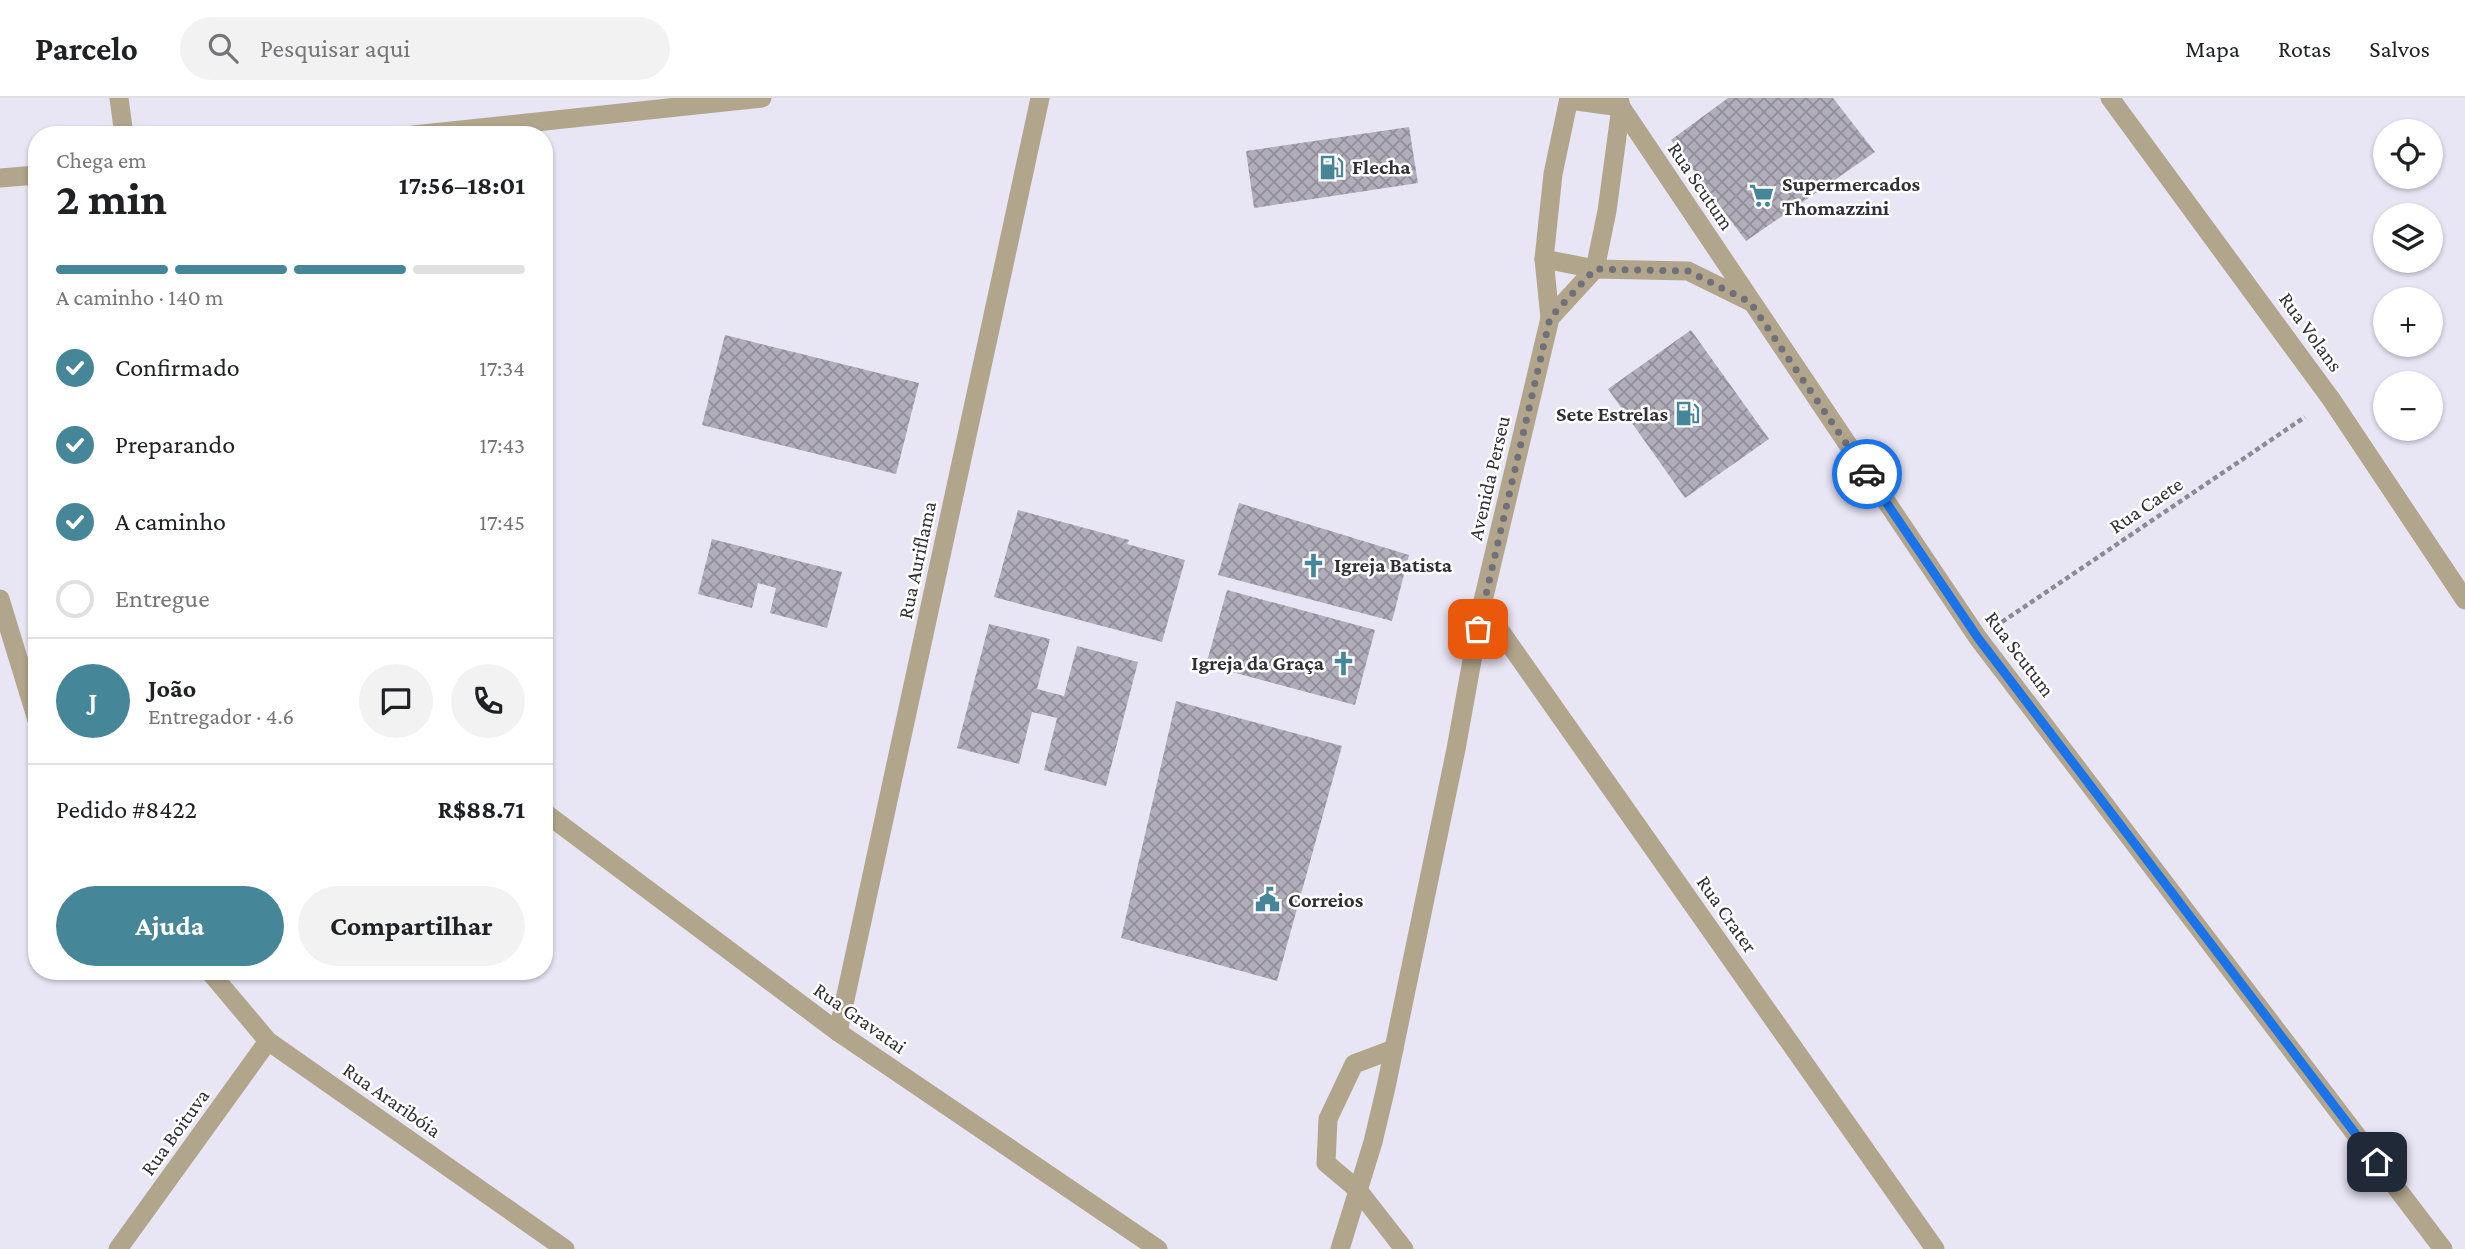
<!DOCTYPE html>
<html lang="pt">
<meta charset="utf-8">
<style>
:root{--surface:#fff;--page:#f2f2f2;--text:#202124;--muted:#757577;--line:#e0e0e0;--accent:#458699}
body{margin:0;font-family:"Crimson Pro",serif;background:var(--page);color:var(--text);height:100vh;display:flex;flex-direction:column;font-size:26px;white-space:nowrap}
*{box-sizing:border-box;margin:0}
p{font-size:23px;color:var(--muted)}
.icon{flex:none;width:38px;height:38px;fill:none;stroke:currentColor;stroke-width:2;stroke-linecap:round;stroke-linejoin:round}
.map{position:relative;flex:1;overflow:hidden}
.drawer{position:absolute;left:28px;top:28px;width:525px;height:854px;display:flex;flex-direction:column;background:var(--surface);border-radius:28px;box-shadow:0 2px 5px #0004}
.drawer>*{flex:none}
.tools{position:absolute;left:2373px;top:21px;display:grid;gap:14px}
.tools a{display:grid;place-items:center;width:70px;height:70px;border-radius:50%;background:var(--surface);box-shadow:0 2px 5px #0004;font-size:35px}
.pin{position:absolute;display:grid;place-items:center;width:60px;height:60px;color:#fff;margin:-30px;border-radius:14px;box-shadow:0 4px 10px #0006}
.courier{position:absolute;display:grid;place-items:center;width:70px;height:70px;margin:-35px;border:5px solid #1a73e8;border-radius:50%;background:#fff;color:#222;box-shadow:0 2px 9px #0007}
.summary em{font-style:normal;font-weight:700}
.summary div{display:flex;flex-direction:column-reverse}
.summary{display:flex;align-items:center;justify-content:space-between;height:119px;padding:0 28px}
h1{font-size:46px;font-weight:700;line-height:52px}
.bar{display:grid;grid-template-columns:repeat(4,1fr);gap:10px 7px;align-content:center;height:84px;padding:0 28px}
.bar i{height:9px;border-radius:5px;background:var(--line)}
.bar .current{background:var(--accent)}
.bar p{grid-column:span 4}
.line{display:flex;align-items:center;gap:18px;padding:0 28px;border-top:2px solid var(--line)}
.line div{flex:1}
.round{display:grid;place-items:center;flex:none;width:74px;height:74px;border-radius:37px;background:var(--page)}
ol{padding:0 28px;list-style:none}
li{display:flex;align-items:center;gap:21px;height:77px}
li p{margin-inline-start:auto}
li .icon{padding:7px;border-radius:50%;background:var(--accent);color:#fff;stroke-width:4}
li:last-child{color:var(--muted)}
li i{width:38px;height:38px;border:4px solid var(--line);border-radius:50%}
.primary-button{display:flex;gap:14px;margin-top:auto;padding:14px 28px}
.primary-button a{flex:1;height:80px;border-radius:42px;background:var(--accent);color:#fff;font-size:28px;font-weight:700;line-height:80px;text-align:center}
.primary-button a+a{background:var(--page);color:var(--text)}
header{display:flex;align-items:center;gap:42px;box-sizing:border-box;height:98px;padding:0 35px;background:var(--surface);border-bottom:2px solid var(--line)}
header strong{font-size:33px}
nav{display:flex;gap:38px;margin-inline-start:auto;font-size:24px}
.search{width:490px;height:63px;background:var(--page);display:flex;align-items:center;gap:18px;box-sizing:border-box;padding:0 24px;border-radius:38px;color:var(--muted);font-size:26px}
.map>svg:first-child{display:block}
</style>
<header>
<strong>Parcelo</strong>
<div class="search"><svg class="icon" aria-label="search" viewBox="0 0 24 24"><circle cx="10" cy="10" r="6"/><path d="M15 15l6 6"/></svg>Pesquisar aqui</div>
<nav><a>Mapa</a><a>Rotas</a><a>Salvos</a></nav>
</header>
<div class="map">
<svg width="2465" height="1151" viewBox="0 0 2465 1151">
<defs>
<pattern id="building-cross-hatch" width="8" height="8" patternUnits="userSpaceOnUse" patternTransform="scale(1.75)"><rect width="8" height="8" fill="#b1aebc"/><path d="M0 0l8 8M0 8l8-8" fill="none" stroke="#918e9a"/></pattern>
</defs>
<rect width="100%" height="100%" fill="#e8e5f4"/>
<g fill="url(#building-cross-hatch)">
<polygon points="1728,0 1833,0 1875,54 1746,143 1671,42"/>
<polygon points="1409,29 1418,85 1254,110 1246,53"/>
<polygon points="1691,232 1769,341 1685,400 1608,291"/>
<polygon points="725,237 919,285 896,376 702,327"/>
<polygon points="1239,405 1409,457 1392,523 1218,477"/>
<polygon points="1018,412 1129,442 1127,446 1185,462 1162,544 994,499"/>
<polygon points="712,441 842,474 827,530 770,515 776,490 758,485 752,510 698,496"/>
<polygon points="1227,492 1375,532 1355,607 1206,567"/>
<polygon points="989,526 1050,541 1037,591 1064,598 1077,548 1138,564 1106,688 1044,672 1057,620 1032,614 1019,666 957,650"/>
<polygon points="1176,603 1342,648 1277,883 1121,840"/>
</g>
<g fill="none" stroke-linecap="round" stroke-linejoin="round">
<polyline stroke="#8c8a94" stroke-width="4.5" stroke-dasharray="5 3.5" stroke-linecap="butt" points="2002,524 2305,319"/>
<g stroke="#b1a58c" stroke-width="19">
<polyline points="119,0 124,37"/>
<polyline points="2110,0 2331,301 2465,502"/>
<polyline points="1569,2 1621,9 1978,540 2443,1151"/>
<polyline points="1544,161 1595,171 1688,173 1749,203"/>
<polyline points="1550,220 1544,161 1553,76 1569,0"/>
<polyline points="0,501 37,622"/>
<polyline points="1482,507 1935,1151"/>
<polyline points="544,714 838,934 1158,1151"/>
<polyline points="209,873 268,943 565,1151"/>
<polyline points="838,934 1040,0"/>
<polyline points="1394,951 1354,966 1328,1021 1326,1065 1358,1092 1404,1151"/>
<polyline points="118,1151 268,943"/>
<polyline points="1340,1151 1373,1044 1386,989 1456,651 1482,507 1550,220 1595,171 1607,113 1621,9 1620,4"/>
</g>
<g stroke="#b1a58c" stroke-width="19">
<polyline points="413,37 762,0"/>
<polyline points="0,80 37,77"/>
</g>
</g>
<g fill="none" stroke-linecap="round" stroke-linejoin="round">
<polyline stroke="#716f78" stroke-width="7" stroke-dasharray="0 12.6" points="1478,531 1550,220 1595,171 1688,173 1750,204 1867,376"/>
<polyline stroke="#1a73e8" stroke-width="9" points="1867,376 1978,540 2377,1064"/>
</g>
<defs>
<symbol id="fuel-bare" viewBox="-9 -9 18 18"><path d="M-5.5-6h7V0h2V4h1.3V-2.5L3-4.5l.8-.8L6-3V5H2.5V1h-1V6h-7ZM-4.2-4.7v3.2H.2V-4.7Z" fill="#458699" stroke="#fff" stroke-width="2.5" paint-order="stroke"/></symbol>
<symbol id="supermarket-bare" viewBox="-9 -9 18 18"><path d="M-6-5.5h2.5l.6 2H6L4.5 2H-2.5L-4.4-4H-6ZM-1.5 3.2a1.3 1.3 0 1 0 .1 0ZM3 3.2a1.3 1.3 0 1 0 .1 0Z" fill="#458699" stroke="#fff" stroke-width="2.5" paint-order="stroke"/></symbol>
<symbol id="church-bare" viewBox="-9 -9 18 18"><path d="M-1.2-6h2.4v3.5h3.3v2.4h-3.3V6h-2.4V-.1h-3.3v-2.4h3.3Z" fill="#458699" stroke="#fff" stroke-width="2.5" paint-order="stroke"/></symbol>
<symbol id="civic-bare" viewBox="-9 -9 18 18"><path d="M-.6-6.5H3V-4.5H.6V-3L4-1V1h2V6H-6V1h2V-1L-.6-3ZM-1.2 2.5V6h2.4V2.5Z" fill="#458699" stroke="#fff" stroke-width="2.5" paint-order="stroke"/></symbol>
</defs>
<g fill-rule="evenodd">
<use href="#fuel-bare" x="1314" y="52" width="35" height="35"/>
<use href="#supermarket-bare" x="1744" y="80" width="35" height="35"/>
<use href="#fuel-bare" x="1670" y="298" width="35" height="35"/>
<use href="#church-bare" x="1296" y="450" width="35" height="35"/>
<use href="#church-bare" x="1326" y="548" width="35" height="35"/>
<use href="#civic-bare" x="1250" y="784" width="35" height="35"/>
</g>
<g text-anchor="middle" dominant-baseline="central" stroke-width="5" stroke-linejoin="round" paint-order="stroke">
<g font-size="21" font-weight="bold" fill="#312f35" stroke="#fff" text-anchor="start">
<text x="1352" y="69">Flecha</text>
<text x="1782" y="86">Supermercados<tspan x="1782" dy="24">Thomazzini</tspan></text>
<text x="1668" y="316" text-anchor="end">Sete Estrelas</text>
<text x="1334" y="467">Igreja Batista</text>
<text x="1324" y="565" text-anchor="end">Igreja da Graça</text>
<text x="1288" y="802">Correios</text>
</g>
<g font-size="21" fill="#312f35" stroke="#fff">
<text transform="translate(1701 88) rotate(56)">Rua Scutum</text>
<text transform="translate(2311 234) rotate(54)">Rua Volans</text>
<text transform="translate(1489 380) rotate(-77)">Avenida Perseu</text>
<text transform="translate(2146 407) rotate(-34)">Rua Caete</text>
<text transform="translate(917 462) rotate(-78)">Rua Auriflama</text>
<text transform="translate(2020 556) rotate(53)">Rua Scutum</text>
<text transform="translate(1727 816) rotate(55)">Rua Crater</text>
<text transform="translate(860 920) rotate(35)">Rua Gravatai</text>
<text transform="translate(392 1002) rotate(35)">Rua Araribóia</text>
<text transform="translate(175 1034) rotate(-54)">Rua Boituva</text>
</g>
</g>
</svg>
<div class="tools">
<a><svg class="icon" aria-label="locate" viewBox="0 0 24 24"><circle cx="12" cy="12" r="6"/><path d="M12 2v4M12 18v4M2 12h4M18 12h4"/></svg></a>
<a><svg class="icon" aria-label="layers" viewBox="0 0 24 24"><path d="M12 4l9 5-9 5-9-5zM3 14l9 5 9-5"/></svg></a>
<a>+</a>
<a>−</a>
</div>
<div class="pin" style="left:1478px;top:531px;background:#ea580c"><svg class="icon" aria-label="bag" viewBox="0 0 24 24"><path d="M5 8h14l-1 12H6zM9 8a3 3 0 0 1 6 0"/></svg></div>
<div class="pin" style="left:2377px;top:1064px;background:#1f2937"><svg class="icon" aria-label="home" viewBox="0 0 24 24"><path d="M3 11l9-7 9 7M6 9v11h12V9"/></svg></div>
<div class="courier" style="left:1867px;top:376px"><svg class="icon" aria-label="car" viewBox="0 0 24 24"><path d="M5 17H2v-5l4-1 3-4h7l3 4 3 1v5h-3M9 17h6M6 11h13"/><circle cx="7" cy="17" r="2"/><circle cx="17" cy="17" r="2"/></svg></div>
<section class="drawer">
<div class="summary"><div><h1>2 min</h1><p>Chega em</p></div><em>17:56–18:01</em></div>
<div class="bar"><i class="current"></i><i class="current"></i><i class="current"></i><i></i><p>A caminho · 140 m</p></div>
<ol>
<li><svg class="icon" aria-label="check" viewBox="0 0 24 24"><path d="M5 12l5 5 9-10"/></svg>Confirmado<p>17:34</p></li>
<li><svg class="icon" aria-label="check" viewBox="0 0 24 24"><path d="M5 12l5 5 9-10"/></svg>Preparando<p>17:43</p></li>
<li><svg class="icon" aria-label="check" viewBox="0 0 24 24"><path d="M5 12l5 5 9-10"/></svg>A caminho<p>17:45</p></li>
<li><i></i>Entregue</li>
</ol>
<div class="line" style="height:126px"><b class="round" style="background:var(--accent);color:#fff">J</b><div><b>João</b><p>Entregador · 4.6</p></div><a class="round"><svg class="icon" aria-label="chat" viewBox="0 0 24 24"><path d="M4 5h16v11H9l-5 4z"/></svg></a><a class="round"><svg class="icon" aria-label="phone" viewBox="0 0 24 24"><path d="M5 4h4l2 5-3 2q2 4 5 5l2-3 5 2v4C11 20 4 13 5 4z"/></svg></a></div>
<div class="line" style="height:91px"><div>Pedido #8422</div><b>R$88.71</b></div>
<div class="primary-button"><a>Ajuda</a><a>Compartilhar</a></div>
</section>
</div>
